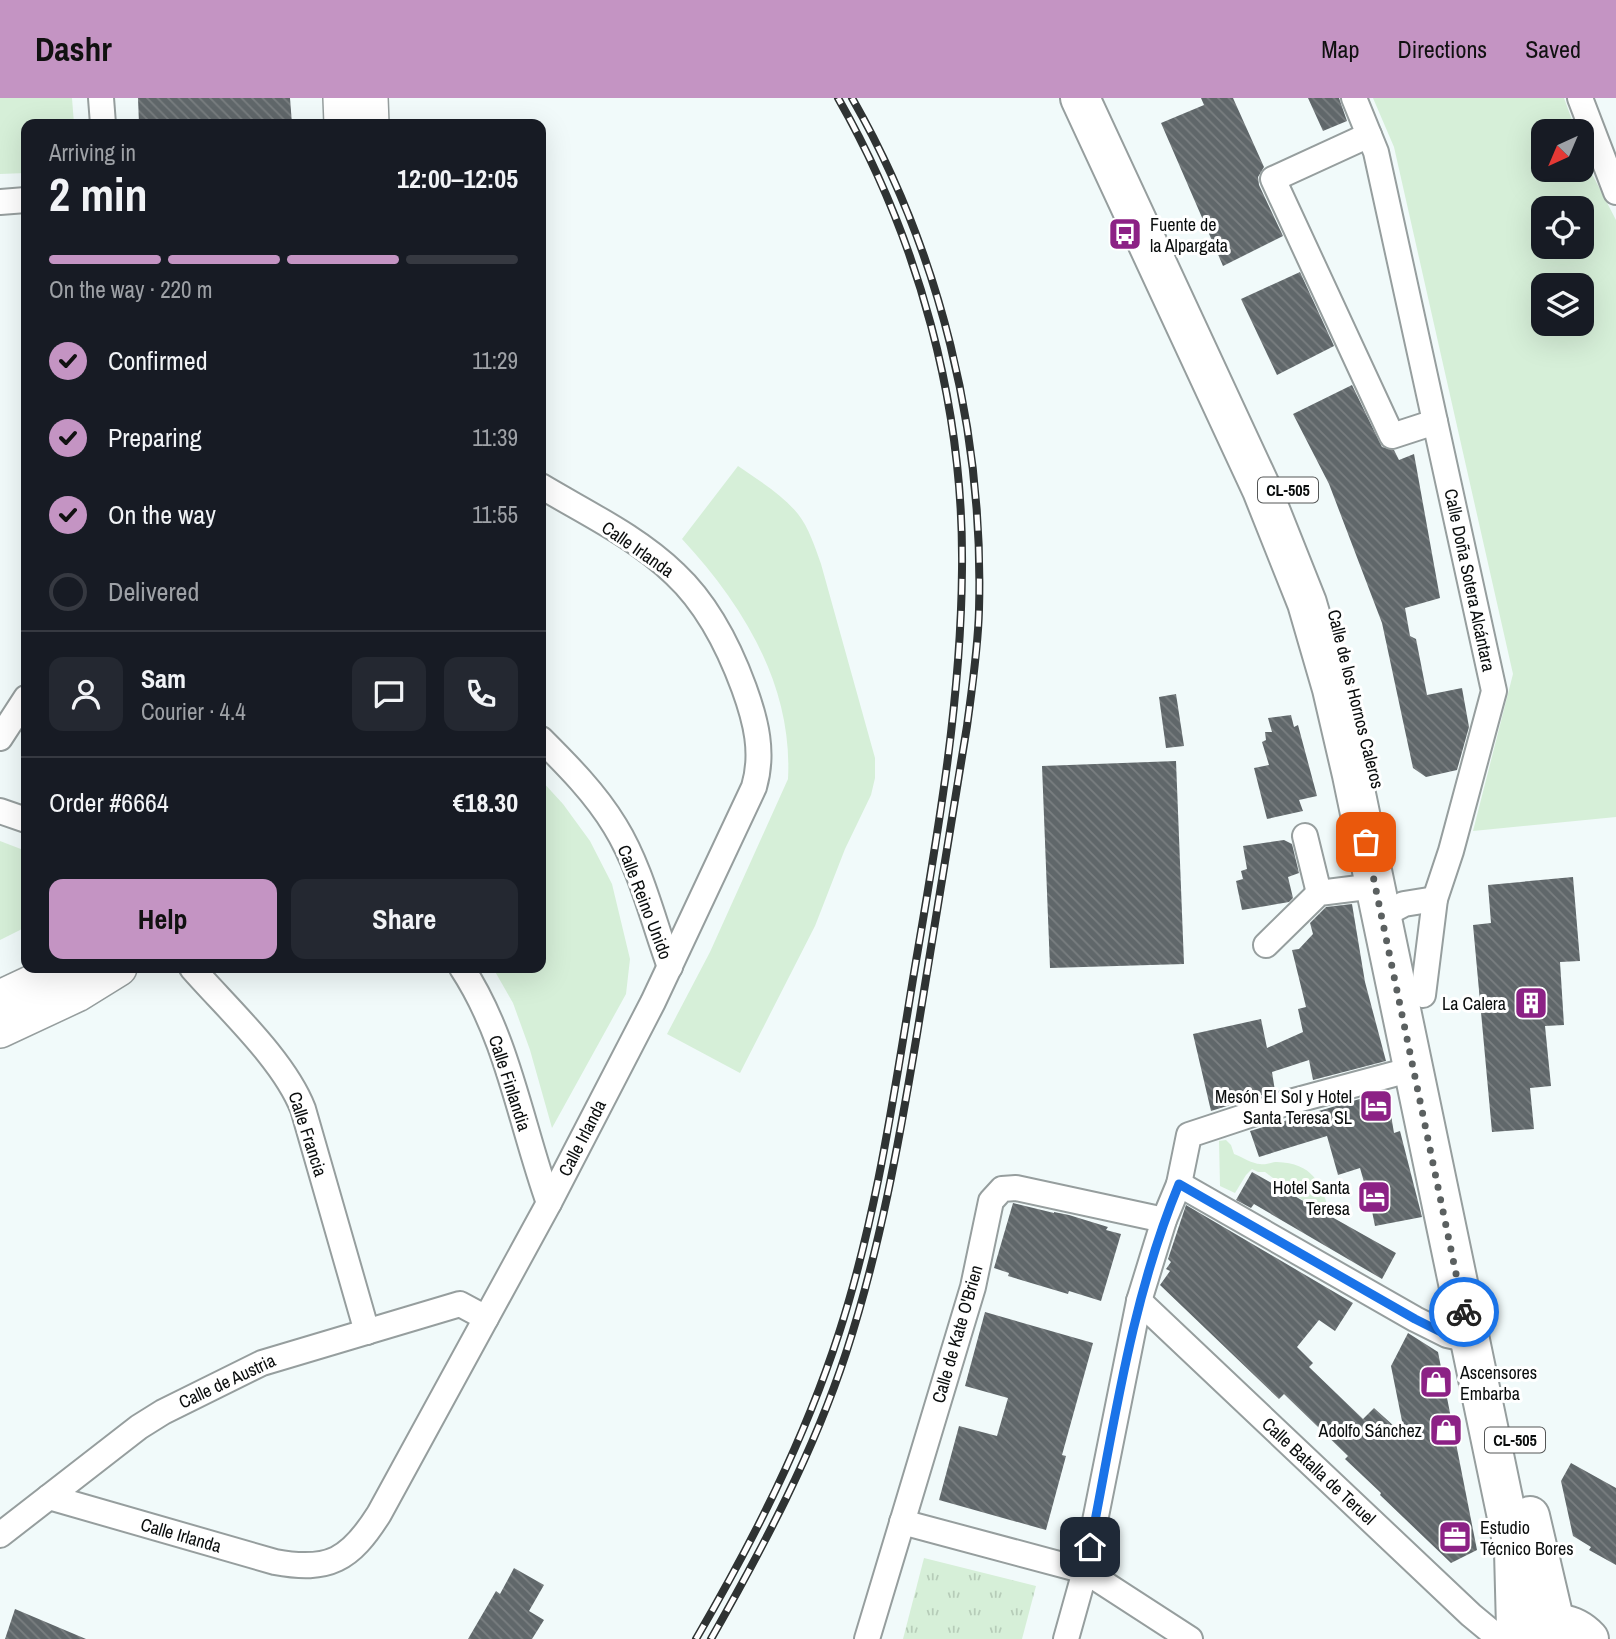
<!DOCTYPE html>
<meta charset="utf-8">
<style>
:root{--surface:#171b24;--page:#242831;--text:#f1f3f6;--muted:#9ea1a6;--line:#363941;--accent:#c494c3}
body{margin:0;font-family:"Archivo Narrow",sans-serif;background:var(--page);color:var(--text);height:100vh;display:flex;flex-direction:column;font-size:26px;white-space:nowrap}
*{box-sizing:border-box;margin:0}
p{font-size:23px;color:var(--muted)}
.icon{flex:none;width:38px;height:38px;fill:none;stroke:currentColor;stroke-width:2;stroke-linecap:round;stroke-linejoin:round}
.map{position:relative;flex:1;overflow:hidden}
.details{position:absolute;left:21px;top:21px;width:525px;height:854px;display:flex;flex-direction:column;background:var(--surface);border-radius:14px;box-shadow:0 7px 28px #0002}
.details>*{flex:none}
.needle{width:46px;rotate:224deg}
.fabs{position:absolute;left:1531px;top:21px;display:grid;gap:14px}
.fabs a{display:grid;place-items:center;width:63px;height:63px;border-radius:14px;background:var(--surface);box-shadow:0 7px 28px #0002;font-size:35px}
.pin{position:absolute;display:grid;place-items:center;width:60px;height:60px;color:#fff;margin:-30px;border-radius:14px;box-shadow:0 4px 10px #0006}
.courier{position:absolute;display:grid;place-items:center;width:70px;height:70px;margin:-35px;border:5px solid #1a73e8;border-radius:50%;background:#fff;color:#222;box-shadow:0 2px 9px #0007}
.head em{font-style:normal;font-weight:700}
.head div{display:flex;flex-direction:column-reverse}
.head{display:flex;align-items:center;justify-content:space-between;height:119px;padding:0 28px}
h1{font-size:46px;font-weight:700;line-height:52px}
.bar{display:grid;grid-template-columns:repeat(4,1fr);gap:10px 7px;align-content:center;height:84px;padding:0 28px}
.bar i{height:9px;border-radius:5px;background:var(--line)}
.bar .active{background:var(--accent)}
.bar p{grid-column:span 4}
.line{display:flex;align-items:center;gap:18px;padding:0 28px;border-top:2px solid var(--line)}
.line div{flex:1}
.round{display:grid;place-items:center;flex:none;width:74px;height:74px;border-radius:14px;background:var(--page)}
ol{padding:0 28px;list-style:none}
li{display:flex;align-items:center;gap:21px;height:77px}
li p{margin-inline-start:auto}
li .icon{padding:7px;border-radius:50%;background:var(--accent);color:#111;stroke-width:4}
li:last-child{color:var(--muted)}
li i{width:38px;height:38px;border:4px solid var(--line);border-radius:50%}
.primary-button{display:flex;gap:14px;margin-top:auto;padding:14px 28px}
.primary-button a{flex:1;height:80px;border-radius:14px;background:var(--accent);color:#111;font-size:28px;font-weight:700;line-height:80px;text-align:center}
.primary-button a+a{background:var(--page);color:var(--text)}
header{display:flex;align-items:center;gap:42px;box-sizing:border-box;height:98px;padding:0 35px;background:var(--accent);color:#111}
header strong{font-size:33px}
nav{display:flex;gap:38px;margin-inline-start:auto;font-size:24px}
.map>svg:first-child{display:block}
</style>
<header>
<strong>Dashr</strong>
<nav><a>Map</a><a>Directions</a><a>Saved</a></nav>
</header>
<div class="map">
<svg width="1616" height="1541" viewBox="0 0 1616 1541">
<defs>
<pattern id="park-tufts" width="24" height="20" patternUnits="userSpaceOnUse" patternTransform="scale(1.75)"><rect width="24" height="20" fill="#d6efd8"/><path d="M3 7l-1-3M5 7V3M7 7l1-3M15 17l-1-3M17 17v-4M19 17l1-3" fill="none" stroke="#b6ccb8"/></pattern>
<pattern id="building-back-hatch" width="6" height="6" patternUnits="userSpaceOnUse" patternTransform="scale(1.75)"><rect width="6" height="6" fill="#60676a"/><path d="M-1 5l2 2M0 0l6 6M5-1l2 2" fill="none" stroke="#7a7f81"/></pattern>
</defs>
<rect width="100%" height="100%" fill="#f1fafa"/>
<g fill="#d6efd8" fill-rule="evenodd">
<polygon points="0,0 72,0 74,26 26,26 26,75 0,76"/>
<path d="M1373,0H1564L1576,33H1544V72H1582V49L1592,76L1616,122V719L1473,733L1513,576L1394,49ZM1544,110H1582V149H1544ZM1544,187H1582V226H1544Z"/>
<path d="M738,368C758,382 782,396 798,416C809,430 815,449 821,466L875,660V680L871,697L845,751L815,828L740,975L667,936L710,854L788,681C793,587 743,507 682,441Z"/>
<polygon points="541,682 563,706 590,743 612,786 630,861 626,896 552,1030 530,952 513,905 493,870 541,870"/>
<polygon points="0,743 26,753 26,829 0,842"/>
<path d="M1226,1042L1231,1047L1234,1056C1242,1059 1253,1066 1260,1066C1266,1067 1272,1064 1277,1064C1312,1065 1322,1085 1329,1114L1308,1106L1265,1074H1258L1252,1071L1246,1077L1235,1095L1220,1088L1219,1043Z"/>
</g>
<polygon fill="url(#park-tufts)" points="924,1460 1036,1488 1022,1541 903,1541"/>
<g fill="url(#building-back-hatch)">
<polygon points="138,0 290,0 292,26 139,26"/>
<polygon points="1201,0 1233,0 1264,69 1258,79 1259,87 1283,138 1223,168 1161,25 1204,7"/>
<polygon points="1308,0 1339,0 1347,23 1323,33"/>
<polygon points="1300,174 1334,248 1277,277 1241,201"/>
<polygon points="1352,287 1382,349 1394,352 1399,362 1414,356 1440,500 1405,510 1410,538 1416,541 1427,597 1462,590 1469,629 1457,672 1426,679 1413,670 1382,525 1329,386 1293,316"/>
<polygon points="1176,596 1184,648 1166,650 1159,599"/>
<polygon points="1291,617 1294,629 1298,627 1317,698 1299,702 1303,713 1267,721 1254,670 1269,667 1262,644 1266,642 1265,634 1272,634 1268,620"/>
<polygon points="1176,663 1184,866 1050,870 1042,668"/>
<polygon points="1284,742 1292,746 1299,775 1288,779 1293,800 1289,804 1242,812 1236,783 1243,781 1241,773 1247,771 1243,748"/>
<polygon points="1573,779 1580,863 1560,864 1564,927 1545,928 1551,988 1530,990 1534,1031 1492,1034 1473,827 1491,825 1488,787"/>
<polygon points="1352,806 1365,884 1386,963 1313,982 1309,962 1272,974 1275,993 1211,1013 1193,936 1261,921 1267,950 1303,934 1298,911 1306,909 1292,852 1299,851 1313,836 1310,825 1326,809"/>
<polygon points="1387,993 1394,1035 1400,1033 1422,1119 1375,1128 1366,1084 1364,1084 1360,1070 1338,1077 1327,1038 1259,1059 1250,1033"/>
<polygon points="1252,1074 1396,1155 1382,1181 1254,1106 1251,1110 1236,1102"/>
<polygon points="1013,1105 1054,1115 1054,1114 1069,1117 1108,1129 1106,1132 1121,1136 1101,1203 1069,1193 1068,1196 1008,1178 1009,1175 994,1170"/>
<polygon points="1186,1107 1353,1205 1335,1233 1319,1222 1297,1249 1313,1265 1309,1269 1363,1321 1374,1310 1405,1338 1391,1268 1408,1235 1438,1254 1477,1452 1451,1465 1380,1397 1381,1395 1345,1361 1348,1358 1284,1296 1279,1301 1160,1187 1170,1173 1166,1171 1171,1164 1168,1161"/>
<polygon points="985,1214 1093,1245 1062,1357 1066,1358 1046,1432 939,1402 959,1328 997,1338 1008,1300 965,1288"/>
<polygon points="1571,1365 1616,1390 1616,1467 1589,1452 1591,1449 1573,1438 1561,1383"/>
<polygon points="514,1470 544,1487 529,1513 544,1522 532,1541 468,1541 496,1493 500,1496"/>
<polygon points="15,1511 86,1541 5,1541"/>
</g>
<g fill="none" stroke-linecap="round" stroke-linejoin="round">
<defs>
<g id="street">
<polyline points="101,0 103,26"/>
<polyline points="1354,0 1376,54 1494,593 1451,753 1435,801 1423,897"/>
<polyline points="1580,0 1616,94"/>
<polyline points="1369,37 1273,81 1392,338 1435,324"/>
<polyline points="0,104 26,102"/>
<polyline points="0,640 26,600"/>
<path d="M541,641C568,668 595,695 615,728C641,770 653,823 670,869"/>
<polyline points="0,713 26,722"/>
<polyline points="1305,738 1319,795"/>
<polyline points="1381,818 1404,806 1435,801"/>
<polyline points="1266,847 1319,795 1375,788"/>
<path d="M192,870C227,910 284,962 303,1011L367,1234"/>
<path d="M462,870C508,940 521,1027 549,1105"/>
<polyline points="1179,1086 1415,1221 1447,1237 1470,1242"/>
<polyline points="1139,1203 1471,1517 1500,1541"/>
<path d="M49,1399L275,1464C329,1474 350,1462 379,1416L549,1105L653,904L754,689C764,655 756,623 744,590C729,549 707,506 675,476C637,439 586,415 541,388"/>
<polyline points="902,1424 1085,1473 1190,1541"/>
<polyline points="0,1437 139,1329 163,1314 262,1265 460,1206 486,1220"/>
<polyline points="867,1541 973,1189 991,1103 1002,1091 1016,1090 1164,1122"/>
<polyline points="1066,1541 1085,1473 1139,1203 1164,1122 1179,1086 1189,1037 1286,1005 1413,971"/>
</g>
<g id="secondary">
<polyline points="341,0 342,26"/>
<polyline points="370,0 371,26"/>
<polyline points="0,900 64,870"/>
<polyline points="0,932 77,896 119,870"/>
</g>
<g id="primary">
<polyline points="1080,0 1262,392 1307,505 1332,591 1352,677 1514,1453 1516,1530 1523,1541"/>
<polyline points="1530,1418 1555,1525"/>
<path d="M1534,1539C1547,1517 1575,1526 1589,1541"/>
</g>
</defs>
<use href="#street" stroke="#969e9e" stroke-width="28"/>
<use href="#secondary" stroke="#969e9e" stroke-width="38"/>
<use href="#primary" stroke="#969e9e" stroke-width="42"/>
<use href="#street" stroke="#fff" stroke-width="24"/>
<use href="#secondary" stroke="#fff" stroke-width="35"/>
<use href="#primary" stroke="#fff" stroke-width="38"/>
<defs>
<g id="rail">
<path d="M696,1541C753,1443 804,1343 839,1235C878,1115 895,988 916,863C938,734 961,603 962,471C964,308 919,142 838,0"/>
<path d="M711,1541C763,1449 813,1356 846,1255C880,1151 899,1044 917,936C934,833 950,731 967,628C972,590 978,551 979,512C984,334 940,154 852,0"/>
</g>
</defs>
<use href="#rail" stroke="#2f3333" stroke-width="8"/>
<use href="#rail" stroke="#fff" stroke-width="5" stroke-dasharray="16" stroke-linecap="butt"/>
</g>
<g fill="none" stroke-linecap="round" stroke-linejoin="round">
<polyline stroke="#5b6060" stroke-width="7" stroke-dasharray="0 12.6" points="1366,744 1464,1214"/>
<path stroke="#1a73e8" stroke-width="9" d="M1090,1449C1114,1327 1131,1202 1179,1086L1415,1221L1447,1237L1470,1242L1464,1214"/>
</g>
<defs>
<symbol id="bus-square" viewBox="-11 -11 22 22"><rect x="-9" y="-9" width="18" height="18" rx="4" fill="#8c2185" stroke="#fff"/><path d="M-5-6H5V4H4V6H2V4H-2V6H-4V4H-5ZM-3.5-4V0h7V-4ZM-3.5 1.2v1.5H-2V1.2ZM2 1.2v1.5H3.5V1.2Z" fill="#fff"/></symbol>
<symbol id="building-square" viewBox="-11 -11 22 22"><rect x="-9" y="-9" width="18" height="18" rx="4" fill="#8c2185" stroke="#fff"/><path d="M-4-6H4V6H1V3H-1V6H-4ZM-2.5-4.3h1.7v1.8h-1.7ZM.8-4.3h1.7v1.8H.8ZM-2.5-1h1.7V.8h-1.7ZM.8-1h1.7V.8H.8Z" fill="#fff"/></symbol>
<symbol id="hotel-square" viewBox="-11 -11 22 22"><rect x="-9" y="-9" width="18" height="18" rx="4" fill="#8c2185" stroke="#fff"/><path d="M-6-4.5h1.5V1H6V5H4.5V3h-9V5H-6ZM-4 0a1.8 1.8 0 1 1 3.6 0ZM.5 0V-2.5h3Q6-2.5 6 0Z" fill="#fff"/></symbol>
<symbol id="shop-square" viewBox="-11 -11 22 22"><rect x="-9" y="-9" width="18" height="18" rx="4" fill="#8c2185" stroke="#fff"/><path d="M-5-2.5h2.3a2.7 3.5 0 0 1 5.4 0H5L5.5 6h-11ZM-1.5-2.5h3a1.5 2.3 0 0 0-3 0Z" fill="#fff"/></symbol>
<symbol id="office-square" viewBox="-11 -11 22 22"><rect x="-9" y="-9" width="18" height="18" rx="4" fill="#8c2185" stroke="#fff"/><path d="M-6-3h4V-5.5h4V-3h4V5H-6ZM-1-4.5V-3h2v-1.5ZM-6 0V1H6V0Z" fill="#fff"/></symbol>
</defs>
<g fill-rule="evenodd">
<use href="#bus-square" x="1106" y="117" width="38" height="38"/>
<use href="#building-square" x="1512" y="886" width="38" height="38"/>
<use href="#hotel-square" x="1357" y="989" width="38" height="38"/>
<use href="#hotel-square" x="1355" y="1080" width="38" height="38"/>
<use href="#shop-square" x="1417" y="1265" width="38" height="38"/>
<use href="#shop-square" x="1427" y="1313" width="38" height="38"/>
<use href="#office-square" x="1436" y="1420" width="38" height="38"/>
</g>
<g text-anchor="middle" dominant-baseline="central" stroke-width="6" stroke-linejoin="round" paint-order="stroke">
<g fill="#fff" stroke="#545656" stroke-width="2">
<rect x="1258" y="379.5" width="60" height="25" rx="5"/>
<rect x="1485" y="1329.5" width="60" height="25" rx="5"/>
</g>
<g font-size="16" font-weight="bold" fill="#0a0d0d">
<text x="1288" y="392">CL-505</text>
<text x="1515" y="1342">CL-505</text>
</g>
<g font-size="18" fill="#0a0d0d" stroke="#fff" text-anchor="end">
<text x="1150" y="126" text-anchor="start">Fuente de<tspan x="1150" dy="21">la Alpargata</tspan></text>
<text x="1506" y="905">La Calera</text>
<text x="1352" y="998">Mesón El Sol y Hotel<tspan x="1352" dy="21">Santa Teresa SL</tspan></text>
<text x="1350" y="1089">Hotel Santa<tspan x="1350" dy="21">Teresa</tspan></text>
<text x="1460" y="1274" text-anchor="start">Ascensores<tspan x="1460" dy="21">Embarba</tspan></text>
<text x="1422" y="1332">Adolfo Sánchez</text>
<text x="1480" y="1429" text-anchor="start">Estudio<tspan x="1480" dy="21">Técnico Bores</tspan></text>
</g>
<g font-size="18" fill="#0a0d0d" stroke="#fff">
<text transform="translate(638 451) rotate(35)">Calle Irlanda</text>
<text transform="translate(1470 482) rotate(78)">Calle Doña Sotera Alcántara</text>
<text transform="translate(1356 601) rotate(76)">Calle de los Hornos Caleros</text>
<text transform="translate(645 804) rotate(69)">Calle Reino Unido</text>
<text transform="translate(510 985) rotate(72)">Calle Finlandia</text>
<text transform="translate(308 1036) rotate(72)">Calle Francia</text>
<text transform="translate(582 1040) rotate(-63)">Calle Irlanda</text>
<text transform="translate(957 1236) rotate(-74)">Calle de Kate O'Brien</text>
<text transform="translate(227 1283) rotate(-25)">Calle de Austria</text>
<text transform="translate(1319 1373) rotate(43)">Calle Batalla de Teruel</text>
<text transform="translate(181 1437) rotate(16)">Calle Irlanda</text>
</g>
</g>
</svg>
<div class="fabs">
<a><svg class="needle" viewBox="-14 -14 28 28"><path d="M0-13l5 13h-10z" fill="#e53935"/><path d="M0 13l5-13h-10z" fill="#9ea1a6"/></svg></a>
<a><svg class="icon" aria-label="locate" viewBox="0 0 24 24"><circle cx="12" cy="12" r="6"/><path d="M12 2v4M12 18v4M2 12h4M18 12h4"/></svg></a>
<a><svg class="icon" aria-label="layers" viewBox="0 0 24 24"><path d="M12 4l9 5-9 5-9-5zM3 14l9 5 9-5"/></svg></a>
</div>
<div class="pin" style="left:1366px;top:744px;background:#ea580c"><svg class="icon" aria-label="bag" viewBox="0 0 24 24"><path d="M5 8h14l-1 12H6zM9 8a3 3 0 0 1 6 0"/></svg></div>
<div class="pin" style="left:1090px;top:1449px;background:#1f2937"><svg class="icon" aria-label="home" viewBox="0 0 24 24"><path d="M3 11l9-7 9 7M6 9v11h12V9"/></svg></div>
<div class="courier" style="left:1464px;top:1214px"><svg class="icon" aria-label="bike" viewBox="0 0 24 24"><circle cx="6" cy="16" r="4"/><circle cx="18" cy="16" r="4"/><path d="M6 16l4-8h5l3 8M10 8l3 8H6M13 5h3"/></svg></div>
<section class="details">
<div class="head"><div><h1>2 min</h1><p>Arriving in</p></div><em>12:00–12:05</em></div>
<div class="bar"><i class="active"></i><i class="active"></i><i class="active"></i><i></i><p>On the way · 220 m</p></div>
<ol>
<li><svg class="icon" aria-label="check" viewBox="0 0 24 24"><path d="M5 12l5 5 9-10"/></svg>Confirmed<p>11:29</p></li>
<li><svg class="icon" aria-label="check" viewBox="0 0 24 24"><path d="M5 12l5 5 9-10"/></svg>Preparing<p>11:39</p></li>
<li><svg class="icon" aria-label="check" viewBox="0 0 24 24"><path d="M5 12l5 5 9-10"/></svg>On the way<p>11:55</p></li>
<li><i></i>Delivered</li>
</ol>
<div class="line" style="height:126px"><a class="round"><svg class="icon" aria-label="person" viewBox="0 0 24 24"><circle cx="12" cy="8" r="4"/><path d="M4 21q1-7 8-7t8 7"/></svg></a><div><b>Sam</b><p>Courier · 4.4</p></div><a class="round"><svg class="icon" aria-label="chat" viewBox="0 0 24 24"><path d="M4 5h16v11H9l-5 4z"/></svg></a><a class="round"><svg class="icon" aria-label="phone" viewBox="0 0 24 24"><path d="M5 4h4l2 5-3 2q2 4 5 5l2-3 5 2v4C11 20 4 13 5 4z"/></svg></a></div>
<div class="line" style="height:91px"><div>Order #6664</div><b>€18.30</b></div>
<div class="primary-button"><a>Help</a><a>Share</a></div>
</section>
</div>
